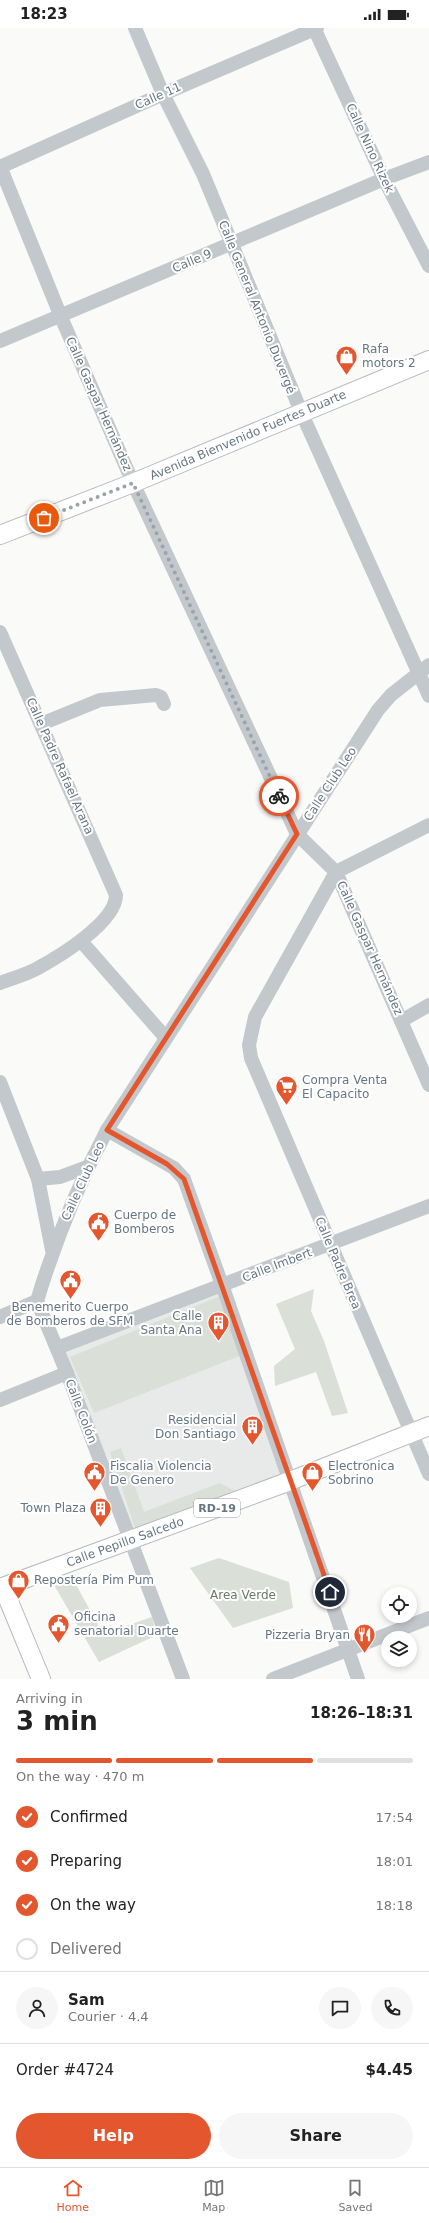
<!DOCTYPE html>
<meta charset="utf-8">
<style>
:root{--surface:#fff;--page:#f6f6f6;--text:#222;--muted:#767676;--line:#e0e0e0;--accent:#e4572e}
body{margin:0;font-family:"DejaVu Sans",sans-serif;background:var(--page);color:var(--text);height:100vh;display:flex;flex-direction:column;font-size:15px;white-space:nowrap}
*{box-sizing:border-box;margin:0}
p{font-size:13px;color:var(--muted)}
.icon{flex:none;width:22px;height:22px;fill:none;stroke:currentColor;stroke-width:2;stroke-linecap:round;stroke-linejoin:round}
.map{position:relative;height:1651px;overflow:hidden}
.panel{display:flex;flex-direction:column;background:var(--surface);flex:1}
.panel>*{flex:none}
.buttons{position:absolute;left:381px;top:1559px;display:grid;gap:8px}
.buttons a{display:grid;place-items:center;width:36px;height:36px;border-radius:50%;background:var(--surface);box-shadow:0 2px 6px #0003;font-size:20px}
.pin{position:absolute;display:grid;place-items:center;width:34px;height:34px;color:#fff;margin:-17px;border:2px solid #fff;border-radius:50%;box-shadow:0 1px 4px #0007}
.courier{position:absolute;display:grid;place-items:center;width:40px;height:40px;margin:-20px;border:3px solid #e4572e;border-radius:50%;background:#fff;color:#222;box-shadow:0 1px 5px #0007}
.summary em{font-style:normal;font-weight:700}
.summary div{display:flex;flex-direction:column-reverse}
.summary{display:flex;align-items:center;justify-content:space-between;height:68px;padding:0 16px}
h1{font-size:26px;font-weight:700;line-height:30px}
.bar{display:grid;grid-template-columns:repeat(4,1fr);gap:6px 4px;align-content:center;height:48px;padding:0 16px}
.bar i{height:5px;border-radius:3px;background:var(--line)}
.bar .active{background:var(--accent)}
.bar p{grid-column:span 4}
.line{display:flex;align-items:center;gap:10px;padding:0 16px;border-top:1px solid var(--line)}
.line div{flex:1}
.round{display:grid;place-items:center;flex:none;width:42px;height:42px;border-radius:21px;background:var(--page)}
ol{padding:0 16px;list-style:none}
li{display:flex;align-items:center;gap:12px;height:44px}
li p{margin-inline-start:auto}
li .icon{padding:4px;border-radius:50%;background:var(--accent);color:#fff;stroke-width:4}
li:last-child{color:var(--muted)}
li i{width:22px;height:22px;border:2px solid var(--line);border-radius:50%}
.cta{display:flex;gap:8px;margin-top:auto;padding:8px 16px}
.cta a{flex:1;height:46px;border-radius:24px;background:var(--accent);color:#fff;font-size:16px;font-weight:700;line-height:46px;text-align:center}
.cta a+a{background:var(--page);color:var(--text)}
.status{display:flex;justify-content:space-between;align-items:center;height:28px;padding:0 20px;background:var(--surface);direction:ltr}
.status svg{height:11px;fill:currentColor}
.tab-bar{display:flex;justify-content:space-around;align-items:center;height:56px;border-top:1px solid var(--line);background:var(--surface);font-size:11px;color:var(--muted)}
.tab-bar a{display:grid;justify-items:center;gap:2px}
.tab-bar .active{color:var(--accent)}
.map>svg:first-child{display:block}
</style>
<div class="status"><b>18:23</b><svg viewBox="0 0 49 12"><path d="M0 12V9h3v3zM5 12V6h3v6zM10 12V3h3v9zM15 12V0h3v12zM26 1h20v11H26zM47 4h2v5h-2z"/></svg></div>
<div class="map">
<svg width="429" height="1651" viewBox="0 0 429 1651">
<rect width="100%" height="100%" fill="#fafaf8"/>
<polygon fill="#e8e9e9" points="220,1263 283,1449 134,1506 66,1324"/>
<g fill="#dadfd7">
<polygon points="314,1261 311,1283 324,1313 348,1385 332,1388 316,1344 275,1358 274,1338 295,1321 276,1276"/>
<polygon points="225,1266 242,1327 94,1385 70,1329"/>
<polygon points="121,1420 144,1484 220,1455 239,1465 138,1509 110,1424"/>
<polygon points="219,1530 289,1554 293,1580 233,1600 190,1540"/>
<polygon points="73,1551 103,1606 152,1589 157,1607 99,1634 54,1557"/>
</g>
<g fill="none" stroke-linecap="round" stroke-linejoin="round">
<defs>
<g id="major">
<polyline points="0,507 133,455 429,332"/>
<polyline points="3,1559 41,1651"/>
<polyline points="0,1560 290,1453 429,1398"/>
</g>
</defs>
<use href="#major" stroke="#b5babe" stroke-width="20"/>
<g stroke="#c3c8cc" stroke-width="14">
<polyline points="135,0 163,66 203,146 302,386 429,668"/>
<polyline points="314,0 384,151 429,238"/>
<polyline points="0,138 61,289 133,455 297,806 336,844 429,1057"/>
<polyline points="0,139 163,66 317,0"/>
<polyline points="0,313 384,151 429,134"/>
<path d="M0,604L116,867C116,894 60,928 38,940C26,947 12,950 0,955"/>
<polyline points="41,696 100,672 156,667 161,669 164,676"/>
<polyline points="429,797 336,844 255,989 249,1017 251,1030 429,1446"/>
<polyline points="81,913 165,1009"/>
<polyline points="401,993 429,977"/>
<polyline points="0,1054 38,1151 52,1222"/>
<polyline points="107,1102 174,1140 184,1151 226,1268 358,1651"/>
<polyline points="38,1151 60,1149 87,1139"/>
<path d="M37,1273C55,1213 78,1157 107,1102L378,682L391,667L429,637"/>
<polyline points="37,1273 67,1345 183,1651"/>
<polyline points="0,1289 37,1273"/>
<polyline points="57,1320 429,1178"/>
<polyline points="0,1372 67,1345"/>
<polyline points="273,1651 429,1590"/>
</g>
<use href="#major" stroke="#fff" stroke-width="18"/>
</g>
<g fill="none" stroke-linecap="round" stroke-linejoin="round">
<polyline stroke="#99a4ac" stroke-width="4" stroke-dasharray="0 7.2" points="44,490 133,455 279,768"/>
<polyline stroke="#e4572e" stroke-width="5" points="279,768 297,806 107,1102 167,1136 184,1151 330,1564"/>
</g>
<defs>
<symbol id="shop-pin" viewBox="-11 -11 22 30"><path d="M0 17L-7.5 6A9.5 9.5 0 1 1 7.5 6Z" fill="#e4572e" stroke="#fff"/><path d="M-5-2.5h2.3a2.7 3.5 0 0 1 5.4 0H5L5.5 6h-11ZM-1.5-2.5h3a1.5 2.3 0 0 0-3 0Z" fill="#fff"/></symbol>
<symbol id="supermarket-pin" viewBox="-11 -11 22 30"><path d="M0 17L-7.5 6A9.5 9.5 0 1 1 7.5 6Z" fill="#e4572e" stroke="#fff"/><path d="M-6-5.5h2.5l.6 2H6L4.5 2H-2.5L-4.4-4H-6ZM-1.5 3.2a1.3 1.3 0 1 0 .1 0ZM3 3.2a1.3 1.3 0 1 0 .1 0Z" fill="#fff"/></symbol>
<symbol id="civic-pin" viewBox="-11 -11 22 30"><path d="M0 17L-7.5 6A9.5 9.5 0 1 1 7.5 6Z" fill="#e4572e" stroke="#fff"/><path d="M-.6-6.5H3V-4.5H.6V-3L4-1V1h2V6H-6V1h2V-1L-.6-3ZM-1.2 2.5V6h2.4V2.5Z" fill="#fff"/></symbol>
<symbol id="building-pin" viewBox="-11 -11 22 30"><path d="M0 17L-7.5 6A9.5 9.5 0 1 1 7.5 6Z" fill="#e4572e" stroke="#fff"/><path d="M-4-6H4V6H1V3H-1V6H-4ZM-2.5-4.3h1.7v1.8h-1.7ZM.8-4.3h1.7v1.8H.8ZM-2.5-1h1.7V.8h-1.7ZM.8-1h1.7V.8H.8Z" fill="#fff"/></symbol>
<symbol id="restaurant-pin" viewBox="-11 -11 22 30"><path d="M0 17L-7.5 6A9.5 9.5 0 1 1 7.5 6Z" fill="#e4572e" stroke="#fff"/><path d="M-5-6h1v4h1v-4h1v4h1v-4h1v5L-1.5 .5V6h-2V.5L-5-1ZM5-6V6H3V1.5H1.5Q1.5-4 5-6Z" fill="#fff"/></symbol>
</defs>
<g fill-rule="evenodd">
<use href="#shop-pin" x="334" y="316" width="25" height="34"/>
<use href="#supermarket-pin" x="274" y="1046" width="25" height="34"/>
<use href="#civic-pin" x="86" y="1182" width="25" height="34"/>
<use href="#civic-pin" x="58" y="1240" width="25" height="34"/>
<use href="#building-pin" x="206" y="1282" width="25" height="34"/>
<use href="#building-pin" x="240" y="1386" width="25" height="34"/>
<use href="#civic-pin" x="82" y="1432" width="25" height="34"/>
<use href="#shop-pin" x="300" y="1432" width="25" height="34"/>
<use href="#building-pin" x="88" y="1468" width="25" height="34"/>
<use href="#shop-pin" x="6" y="1540" width="25" height="34"/>
<use href="#civic-pin" x="46" y="1584" width="25" height="34"/>
<use href="#restaurant-pin" x="352" y="1594" width="25" height="34"/>
</g>
<g text-anchor="middle" dominant-baseline="central" stroke-width="4" stroke-linejoin="round" paint-order="stroke">
<rect fill="#fff" stroke="#939fa8" stroke-width="1" x="194" y="1471" width="46" height="18" rx="3"/>
<g font-size="11" font-weight="bold" fill="#657683">
<text x="217" y="1480">RD-19</text>
</g>
<g font-size="12" fill="#657683" stroke="#fff">
<text transform="translate(158 68) rotate(-24)">Calle 11</text>
<text transform="translate(370 120) rotate(65)">Calle Nino Rizek</text>
<text transform="translate(192 233) rotate(-23)">Calle 9</text>
<text transform="translate(257 279) rotate(68)">Calle General Antonio Duvergé</text>
<text transform="translate(99 376) rotate(66)">Calle Gaspar Hernández</text>
<text transform="translate(248 407) rotate(-23)">Avenida Bienvenido Fuertes Duarte</text>
<text transform="translate(60 738) rotate(66)">Calle Padre Rafael Arana</text>
<text transform="translate(330 756) rotate(-57)">Calle Club Leo</text>
<text transform="translate(370 920) rotate(66)">Calle Gaspar Hernández</text>
<text transform="translate(83 1153) rotate(-65)">Calle Club Leo</text>
<text transform="translate(338 1235) rotate(67)">Calle Padre Brea</text>
<text transform="translate(277 1237) rotate(-21)">Calle Imbert</text>
<text transform="translate(81 1383) rotate(69)">Calle Colón</text>
<text transform="translate(125 1514) rotate(-20)">Calle Pepillo Salcedo</text>
</g>
<g font-size="12" fill="#657683" stroke="#fff" text-anchor="start">
<text x="362" y="321">Rafa<tspan x="362" dy="14">motors 2</tspan></text>
<text x="302" y="1052">Compra Venta<tspan x="302" dy="14">El Capacito</tspan></text>
<text x="114" y="1187">Cuerpo de<tspan x="114" dy="14">Bomberos</tspan></text>
<text x="70" y="1279" text-anchor="middle">Benemerito Cuerpo<tspan x="70" dy="14">de Bomberos de SFM</tspan></text>
<text x="202" y="1288" text-anchor="end">Calle<tspan x="202" dy="14">Santa Ana</tspan></text>
<text x="236" y="1392" text-anchor="end">Residencial<tspan x="236" dy="14">Don Santiago</tspan></text>
<text x="110" y="1438">Fiscalia Violencia<tspan x="110" dy="14">De Genero</tspan></text>
<text x="328" y="1438">Electronica<tspan x="328" dy="14">Sobrino</tspan></text>
<text x="86" y="1480" text-anchor="end">Town Plaza</text>
<text x="34" y="1552">Repostería Pim Pum</text>
<text x="74" y="1589">Oficina<tspan x="74" dy="14">senatorial Duarte</tspan></text>
<text x="350" y="1607" text-anchor="end">Pizzeria Bryan</text>
</g>
<g font-size="12" fill="#687a64" stroke="#fff">
<text x="243" y="1567">Area Verde</text>
</g>
</g>
</svg>
<div class="buttons">
<a><svg class="icon" aria-label="locate" viewBox="0 0 24 24"><circle cx="12" cy="12" r="6"/><path d="M12 2v4M12 18v4M2 12h4M18 12h4"/></svg></a>
<a><svg class="icon" aria-label="layers" viewBox="0 0 24 24"><path d="M12 4l9 5-9 5-9-5zM3 14l9 5 9-5"/></svg></a>
</div>
<div class="pin" style="left:44px;top:490px;background:#ea580c"><svg class="icon" aria-label="bag" viewBox="0 0 24 24"><path d="M5 8h14l-1 12H6zM9 8a3 3 0 0 1 6 0"/></svg></div>
<div class="pin" style="left:330px;top:1564px;background:#1f2937"><svg class="icon" aria-label="home" viewBox="0 0 24 24"><path d="M3 11l9-7 9 7M6 9v11h12V9"/></svg></div>
<div class="courier" style="left:279px;top:768px"><svg class="icon" aria-label="bike" viewBox="0 0 24 24"><circle cx="6" cy="16" r="4"/><circle cx="18" cy="16" r="4"/><path d="M6 16l4-8h5l3 8M10 8l3 8H6M13 5h3"/></svg></div>
</div>
<section class="panel">
<div class="summary"><div><h1>3 min</h1><p>Arriving in</p></div><em>18:26–18:31</em></div>
<div class="bar"><i class="active"></i><i class="active"></i><i class="active"></i><i></i><p>On the way · 470 m</p></div>
<ol>
<li><svg class="icon" aria-label="check" viewBox="0 0 24 24"><path d="M5 12l5 5 9-10"/></svg>Confirmed<p>17:54</p></li>
<li><svg class="icon" aria-label="check" viewBox="0 0 24 24"><path d="M5 12l5 5 9-10"/></svg>Preparing<p>18:01</p></li>
<li><svg class="icon" aria-label="check" viewBox="0 0 24 24"><path d="M5 12l5 5 9-10"/></svg>On the way<p>18:18</p></li>
<li><i></i>Delivered</li>
</ol>
<div class="line" style="height:72px"><a class="round"><svg class="icon" aria-label="person" viewBox="0 0 24 24"><circle cx="12" cy="8" r="4"/><path d="M4 21q1-7 8-7t8 7"/></svg></a><div><b>Sam</b><p>Courier · 4.4</p></div><a class="round"><svg class="icon" aria-label="chat" viewBox="0 0 24 24"><path d="M4 5h16v11H9l-5 4z"/></svg></a><a class="round"><svg class="icon" aria-label="phone" viewBox="0 0 24 24"><path d="M5 4h4l2 5-3 2q2 4 5 5l2-3 5 2v4C11 20 4 13 5 4z"/></svg></a></div>
<div class="line" style="height:52px"><div>Order #4724</div><b>$4.45</b></div>
<div class="cta"><a>Help</a><a>Share</a></div>
</section>
<nav class="tab-bar">
<a class="active"><svg class="icon" aria-label="home" viewBox="0 0 24 24"><path d="M3 11l9-7 9 7M6 9v11h12V9"/></svg>Home</a>
<a><svg class="icon" aria-label="map" viewBox="0 0 24 24"><path d="M3 6l6-2 6 2 6-2v14l-6 2-6-2-6 2zM9 4v14M15 6v14"/></svg>Map</a>
<a><svg class="icon" aria-label="saved" viewBox="0 0 24 24"><path d="M7 4h10v16l-5-4-5 4z"/></svg>Saved</a>
</nav>
